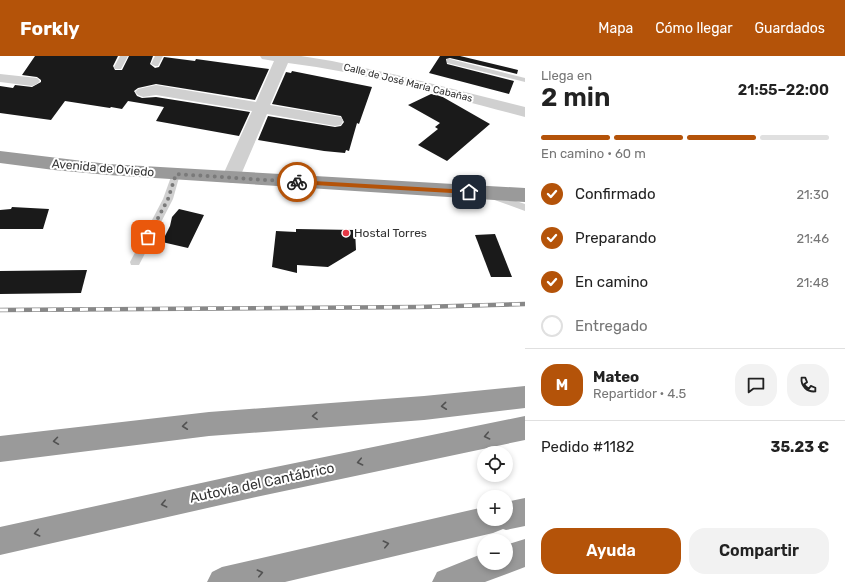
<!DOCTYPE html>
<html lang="es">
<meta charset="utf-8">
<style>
:root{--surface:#fff;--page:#f2f2f2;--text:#222;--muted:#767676;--line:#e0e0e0;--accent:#b45309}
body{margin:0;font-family:Rubik,sans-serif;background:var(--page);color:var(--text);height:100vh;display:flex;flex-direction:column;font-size:15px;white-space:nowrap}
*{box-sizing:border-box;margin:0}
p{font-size:13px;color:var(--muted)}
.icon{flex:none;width:22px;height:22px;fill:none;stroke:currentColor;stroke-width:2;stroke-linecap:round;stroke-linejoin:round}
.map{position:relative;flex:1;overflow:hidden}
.panel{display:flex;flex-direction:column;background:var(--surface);width:320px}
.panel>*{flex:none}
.fabs{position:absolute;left:477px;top:390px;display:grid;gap:8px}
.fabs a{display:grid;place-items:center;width:36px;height:36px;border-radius:50%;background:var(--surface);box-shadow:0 2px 6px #0003;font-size:20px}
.pin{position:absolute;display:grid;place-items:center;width:34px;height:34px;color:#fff;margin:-17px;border-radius:8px;box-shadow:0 2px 6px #0006}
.courier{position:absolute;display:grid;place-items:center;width:40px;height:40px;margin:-20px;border:3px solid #b45309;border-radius:50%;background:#fff;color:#222;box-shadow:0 1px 5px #0007}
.head em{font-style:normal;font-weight:600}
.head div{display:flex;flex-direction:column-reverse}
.head{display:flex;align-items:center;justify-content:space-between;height:68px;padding:0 16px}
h1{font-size:26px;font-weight:600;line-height:30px}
.bar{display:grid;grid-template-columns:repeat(4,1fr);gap:6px 4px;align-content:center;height:48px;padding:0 16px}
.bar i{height:5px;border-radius:3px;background:var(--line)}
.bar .selected{background:var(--accent)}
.bar p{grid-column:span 4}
.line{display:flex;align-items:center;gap:10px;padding:0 16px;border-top:1px solid var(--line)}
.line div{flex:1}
.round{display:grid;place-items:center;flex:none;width:42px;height:42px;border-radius:16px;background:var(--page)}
ol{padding:0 16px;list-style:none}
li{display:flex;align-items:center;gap:12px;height:44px}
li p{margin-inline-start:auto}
li .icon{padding:4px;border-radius:50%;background:var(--accent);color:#fff;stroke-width:4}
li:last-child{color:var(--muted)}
li i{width:22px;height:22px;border:2px solid var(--line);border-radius:50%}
.button{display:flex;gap:8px;margin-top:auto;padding:8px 16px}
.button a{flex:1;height:46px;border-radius:16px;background:var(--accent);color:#fff;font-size:16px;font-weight:600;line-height:46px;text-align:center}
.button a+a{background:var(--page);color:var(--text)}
header{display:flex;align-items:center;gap:24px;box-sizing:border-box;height:56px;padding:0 20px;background:var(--accent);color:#fff}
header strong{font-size:19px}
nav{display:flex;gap:22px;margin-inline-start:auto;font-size:14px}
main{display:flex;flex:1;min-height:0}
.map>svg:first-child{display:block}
</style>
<header>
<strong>Forkly</strong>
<nav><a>Mapa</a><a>Cómo llegar</a><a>Guardados</a></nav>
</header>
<main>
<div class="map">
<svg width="525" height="526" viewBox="0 0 525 526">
<rect width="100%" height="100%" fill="#fff"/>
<g fill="#1a1a1a">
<polygon points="35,0 118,0 113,10 115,14 122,14 129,0 153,0 150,8 155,12 159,11 164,1 195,5 196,3 269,13 255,44 156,28 138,32 134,35 137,40 142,42 156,41 250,56 239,80 156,65 164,51 128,45 122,53 111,51 110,52 65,45 51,64 0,57 0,30 13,32 15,29 32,31 41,26 41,24 37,21 22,19"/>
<polygon points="440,0 460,0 518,14 517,18 450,2 446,3 447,8 514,25 509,38 429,17"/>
<polygon points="292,15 372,31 359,68 357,67 349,95 346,94 345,97 324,95 258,84 268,60 335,71 341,70 344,66 341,60 272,48 286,16 291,17"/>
<polygon points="431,38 441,40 490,68 447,105 418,89 438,73 435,71 440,67 408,49"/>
<polygon points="12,151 49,153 43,173 0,173 0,154 11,153"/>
<polygon points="179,153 204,159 188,192 162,186 170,170 172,161"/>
<polygon points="296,173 355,174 356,194 328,211 297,209 297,217 272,211 276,175 296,176"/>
<polygon points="495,178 512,221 491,221 475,179"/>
<polygon points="87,214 81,237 0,238 0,215"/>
</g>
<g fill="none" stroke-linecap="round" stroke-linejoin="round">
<g fill="#d0d0d0" fill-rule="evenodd">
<polygon points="120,0 128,0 121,13 115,13 114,11"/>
<polygon points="155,0 163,0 158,10 155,10 151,8"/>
<polygon points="447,3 450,3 525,22 525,26 447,7"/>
<polygon points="176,115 180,118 173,143 139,209 131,209 130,206 163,143 172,118"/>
<polygon points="492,137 525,148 525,155 489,142 487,140"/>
</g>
<g fill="#d0d0d0" fill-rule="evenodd">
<path d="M260,0H301L332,5L397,19L525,51V61C447,41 369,17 288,7L270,49L335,60L341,61L343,65L341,69L335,70L267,58L240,121L237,125L231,127L225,125L222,121L252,55L156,39L143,41L138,39L135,36L138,33L156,29L256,46L274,5L262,3Z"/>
<polygon points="0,18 37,22 40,25 37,28 32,30 0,26"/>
</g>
<g fill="#9a9a9a" fill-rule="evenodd">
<polygon points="0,95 108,108 525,132 525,146 108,119 54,114 0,107"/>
<polygon points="525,330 525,352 424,364 209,380 0,406 0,380 209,356 424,340"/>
<polygon points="525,360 525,384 256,441 0,499 0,471 256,415"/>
<polygon points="525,442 525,470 506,474 503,473 493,477 285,526 207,526 212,516 222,511 484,451 484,463 506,463 506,446"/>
<polygon points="525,483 525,511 485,526 432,526 437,516 484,497 484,507 506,507 506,489"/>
</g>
<defs>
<polyline id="rail" points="0,254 419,251 525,248"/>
</defs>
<use href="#rail" stroke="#888" stroke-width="4.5"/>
<use href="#rail" stroke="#fff" stroke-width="3" stroke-dasharray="8" stroke-linecap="butt"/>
</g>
<defs><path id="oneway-chevron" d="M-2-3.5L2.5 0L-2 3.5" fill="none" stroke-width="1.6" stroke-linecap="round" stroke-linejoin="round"/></defs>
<g stroke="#525252">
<use href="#oneway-chevron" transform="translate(444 350) rotate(174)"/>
<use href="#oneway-chevron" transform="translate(315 360) rotate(177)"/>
<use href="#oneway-chevron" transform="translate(185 370) rotate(174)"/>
<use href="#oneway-chevron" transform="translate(487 380) rotate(168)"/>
<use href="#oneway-chevron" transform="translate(56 385) rotate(172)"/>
<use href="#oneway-chevron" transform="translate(360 406) rotate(168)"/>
<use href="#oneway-chevron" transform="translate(164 448) rotate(167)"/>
<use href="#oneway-chevron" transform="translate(37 477) rotate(167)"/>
<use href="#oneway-chevron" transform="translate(386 488) rotate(-13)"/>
<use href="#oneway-chevron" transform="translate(260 517) rotate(-13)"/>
</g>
<polygon fill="#b45309" points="296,124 469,134 472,136 469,138 297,128 295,126"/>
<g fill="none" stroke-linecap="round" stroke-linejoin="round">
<polyline stroke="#7a7a7a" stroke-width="4" stroke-dasharray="0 7.2" points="148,181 168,143 176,118 297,126"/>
</g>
<circle fill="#e63946" stroke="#fff" stroke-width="1.5" cx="346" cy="177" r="4"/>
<g text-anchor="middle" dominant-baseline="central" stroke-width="4" stroke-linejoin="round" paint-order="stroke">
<g font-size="10" fill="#333" stroke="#fff">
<text transform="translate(408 27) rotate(14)">Calle de José María Cabañas</text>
</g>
<g font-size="12" fill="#333" stroke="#fff">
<text transform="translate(103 112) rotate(5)">Avenida de Oviedo</text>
</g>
<g font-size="12" fill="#333" stroke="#fff" text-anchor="start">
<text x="354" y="177">Hostal Torres</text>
</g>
<g font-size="14" fill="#333" stroke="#fff">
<text transform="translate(262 427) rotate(-12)">Autovía del Cantábrico</text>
</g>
</g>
</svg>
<div class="fabs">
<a><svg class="icon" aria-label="locate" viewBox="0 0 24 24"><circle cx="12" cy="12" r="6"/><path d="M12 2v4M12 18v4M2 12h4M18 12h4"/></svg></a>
<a>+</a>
<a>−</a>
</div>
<div class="pin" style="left:148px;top:181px;background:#ea580c"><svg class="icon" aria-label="bag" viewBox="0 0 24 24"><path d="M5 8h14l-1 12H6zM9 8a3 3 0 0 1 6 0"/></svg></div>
<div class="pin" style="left:469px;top:136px;background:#1f2937"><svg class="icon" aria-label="home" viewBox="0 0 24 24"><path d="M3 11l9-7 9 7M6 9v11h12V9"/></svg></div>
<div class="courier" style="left:297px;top:126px"><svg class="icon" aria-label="bike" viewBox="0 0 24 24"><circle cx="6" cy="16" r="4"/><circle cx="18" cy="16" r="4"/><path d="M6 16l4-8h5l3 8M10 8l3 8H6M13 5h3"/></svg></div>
</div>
<section class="panel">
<div class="head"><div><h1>2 min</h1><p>Llega en</p></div><em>21:55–22:00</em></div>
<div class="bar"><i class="selected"></i><i class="selected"></i><i class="selected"></i><i></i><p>En camino · 60 m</p></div>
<ol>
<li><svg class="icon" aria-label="check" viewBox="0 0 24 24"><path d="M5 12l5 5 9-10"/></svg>Confirmado<p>21:30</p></li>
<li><svg class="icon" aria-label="check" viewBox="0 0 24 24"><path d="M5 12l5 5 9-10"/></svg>Preparando<p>21:46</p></li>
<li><svg class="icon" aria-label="check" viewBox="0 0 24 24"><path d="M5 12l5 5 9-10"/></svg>En camino<p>21:48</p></li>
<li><i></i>Entregado</li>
</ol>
<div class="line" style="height:72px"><b class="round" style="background:var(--accent);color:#fff">M</b><div><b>Mateo</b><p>Repartidor · 4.5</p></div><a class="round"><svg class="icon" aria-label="chat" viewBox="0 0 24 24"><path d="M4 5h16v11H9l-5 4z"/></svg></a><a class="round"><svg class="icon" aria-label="phone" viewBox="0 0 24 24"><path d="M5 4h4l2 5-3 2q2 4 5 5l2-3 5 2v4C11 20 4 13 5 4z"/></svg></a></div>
<div class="line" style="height:52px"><div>Pedido #1182</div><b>35.23 €</b></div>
<div class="button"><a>Ayuda</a><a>Compartir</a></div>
</section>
</main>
